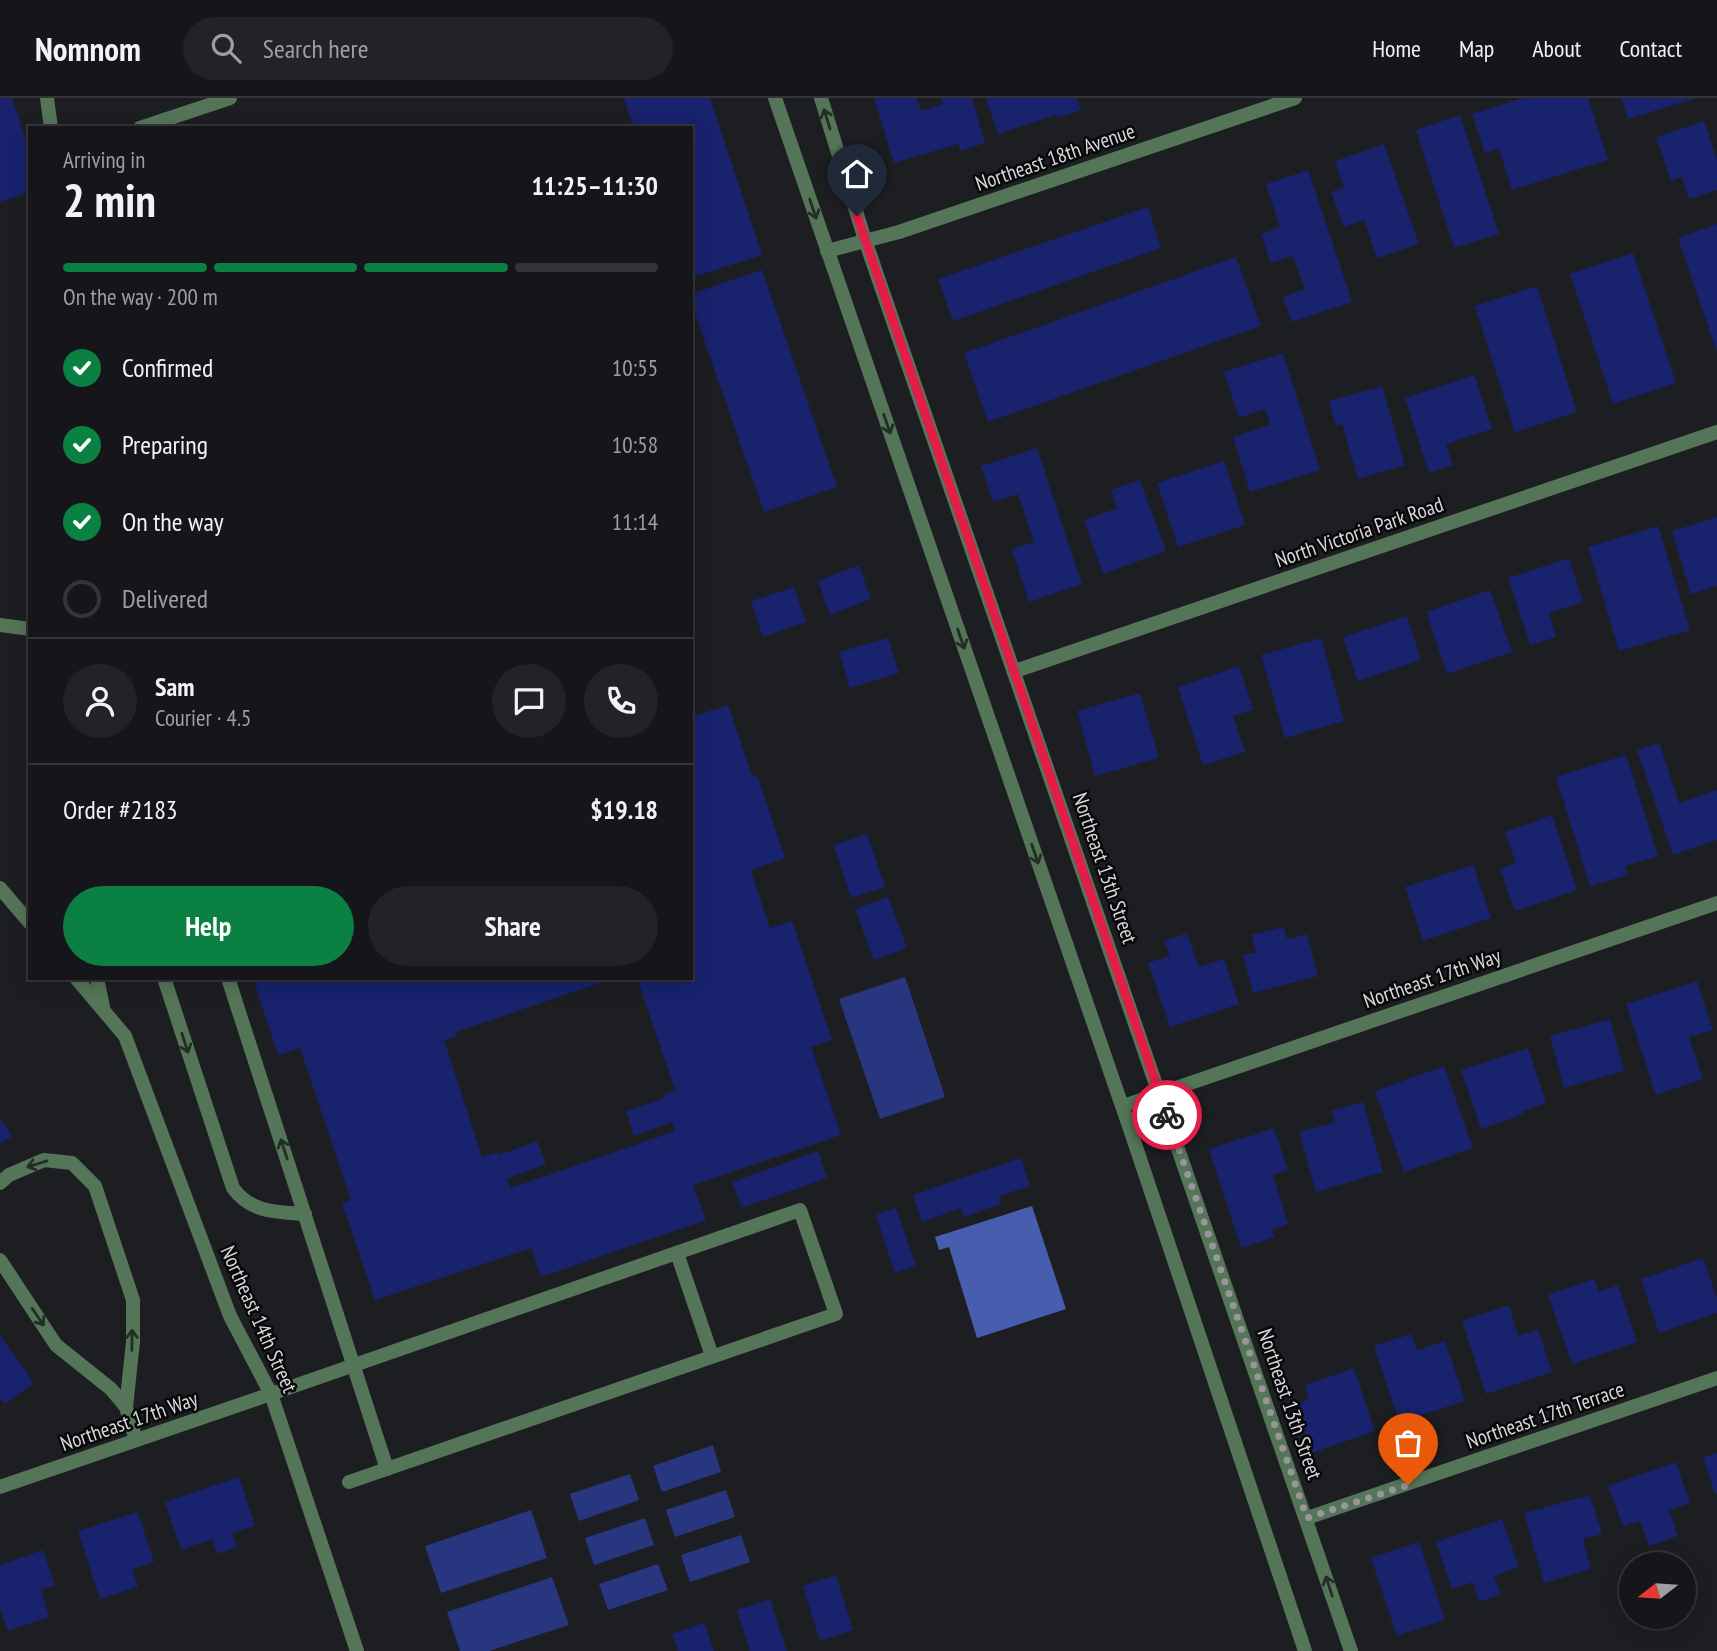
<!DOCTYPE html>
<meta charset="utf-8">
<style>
:root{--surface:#16161a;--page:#232327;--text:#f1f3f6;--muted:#9e9fa2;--line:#353539;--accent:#0b8043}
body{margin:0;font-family:"PT Sans Narrow",sans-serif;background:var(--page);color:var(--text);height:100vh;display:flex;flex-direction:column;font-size:26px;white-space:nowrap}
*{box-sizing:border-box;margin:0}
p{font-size:23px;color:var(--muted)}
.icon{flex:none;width:38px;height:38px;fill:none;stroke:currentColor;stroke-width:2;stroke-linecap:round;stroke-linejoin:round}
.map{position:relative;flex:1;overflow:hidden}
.side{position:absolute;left:28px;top:28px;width:665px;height:854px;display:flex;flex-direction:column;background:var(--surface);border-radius:0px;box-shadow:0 4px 18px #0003,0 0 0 2px var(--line)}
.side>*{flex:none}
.needle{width:46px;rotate:253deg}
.controls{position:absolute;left:1619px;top:1454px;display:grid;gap:14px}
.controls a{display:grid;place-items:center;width:77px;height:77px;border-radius:50%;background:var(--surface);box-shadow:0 4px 18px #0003,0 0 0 2px var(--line);font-size:35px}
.pin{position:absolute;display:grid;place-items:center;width:60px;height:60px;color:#fff;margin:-72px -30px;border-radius:50% 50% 50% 0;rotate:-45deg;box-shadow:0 0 7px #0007}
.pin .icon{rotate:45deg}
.courier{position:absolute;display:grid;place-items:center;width:70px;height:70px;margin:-35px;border:5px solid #e11d48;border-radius:50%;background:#fff;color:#222;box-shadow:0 2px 9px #0007}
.summary em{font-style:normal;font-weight:700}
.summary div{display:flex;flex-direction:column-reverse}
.summary{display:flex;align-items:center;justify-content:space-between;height:119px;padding:0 35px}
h1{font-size:46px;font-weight:700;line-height:52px}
.bar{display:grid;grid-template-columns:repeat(4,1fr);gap:10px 7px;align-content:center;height:84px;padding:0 35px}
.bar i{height:9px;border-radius:5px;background:var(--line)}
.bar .on{background:var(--accent)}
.bar p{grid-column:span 4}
.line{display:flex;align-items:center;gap:18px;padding:0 35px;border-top:2px solid var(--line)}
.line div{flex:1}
.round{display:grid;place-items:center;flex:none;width:74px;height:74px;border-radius:37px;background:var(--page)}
ol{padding:0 35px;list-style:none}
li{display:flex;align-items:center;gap:21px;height:77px}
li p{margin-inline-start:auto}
li .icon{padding:7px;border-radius:50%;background:var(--accent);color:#fff;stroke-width:4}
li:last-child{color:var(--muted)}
li i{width:38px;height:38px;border:4px solid var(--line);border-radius:50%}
.cta{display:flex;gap:14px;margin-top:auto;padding:14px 35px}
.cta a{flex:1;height:80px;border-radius:42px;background:var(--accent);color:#fff;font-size:28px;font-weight:700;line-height:80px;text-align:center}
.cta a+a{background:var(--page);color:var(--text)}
header{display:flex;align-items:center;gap:42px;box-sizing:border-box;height:98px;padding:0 35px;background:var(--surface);border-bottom:2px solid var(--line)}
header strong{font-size:33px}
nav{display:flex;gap:38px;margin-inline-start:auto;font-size:24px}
.search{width:490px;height:63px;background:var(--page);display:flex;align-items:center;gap:18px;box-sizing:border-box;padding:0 24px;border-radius:38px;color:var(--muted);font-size:26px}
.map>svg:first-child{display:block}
</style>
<header>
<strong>Nomnom</strong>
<div class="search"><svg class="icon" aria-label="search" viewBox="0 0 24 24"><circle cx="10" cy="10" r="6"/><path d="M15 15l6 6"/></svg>Search here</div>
<nav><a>Home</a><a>Map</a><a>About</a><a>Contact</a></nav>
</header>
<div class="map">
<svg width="1717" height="1553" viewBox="0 0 1717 1553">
<rect width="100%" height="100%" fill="#1d1e22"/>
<g fill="#27367f">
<polygon points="905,879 945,999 880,1021 839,901"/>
<polygon points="713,1347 721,1374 662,1394 653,1368"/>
<polygon points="630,1376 639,1402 579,1423 570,1396"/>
<polygon points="726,1392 735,1419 675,1439 666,1412"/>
<polygon points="531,1412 547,1460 441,1495 425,1448"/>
<polygon points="645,1420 654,1447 594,1467 585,1440"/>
<polygon points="741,1437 750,1464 690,1484 681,1457"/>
<polygon points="658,1466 668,1492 608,1512 599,1486"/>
<polygon points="552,1479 569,1527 489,1553 460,1553 447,1514"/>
</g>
<polygon fill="#485dad" points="1032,1108 1066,1211 977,1240 949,1149 939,1152 935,1139"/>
<g fill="#18226d">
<polygon points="0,0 12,0 30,54 30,94 0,104"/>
<polygon points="624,0 710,0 762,157 691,180 691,30 634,30"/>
<polygon points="874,0 917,0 921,13 943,6 941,0 972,0 985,45 960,53 958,46 894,65"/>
<polygon points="986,0 1077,0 1081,12 1057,20 1056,17 998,36"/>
<polygon points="1524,0 1588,0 1608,62 1512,92 1499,51 1485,55 1472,16"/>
<polygon points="1621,0 1694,0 1694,1 1628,21"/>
<polygon points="1460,17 1499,136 1454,150 1416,32"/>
<polygon points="1704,23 1717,62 1717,92 1689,101 1682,79 1671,83 1656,39"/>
<polygon points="1384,46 1419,146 1377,160 1364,122 1344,129 1331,94 1344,89 1335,63"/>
<polygon points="1308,72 1352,204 1292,224 1283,199 1305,191 1293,158 1271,165 1261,136 1280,129 1266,86"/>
<polygon points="1148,109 1161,150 953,223 938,181"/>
<polygon points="1717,126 1717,254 1678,140"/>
<polygon points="1633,155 1676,285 1613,306 1570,176"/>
<polygon points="1236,159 1261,228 988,324 964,255"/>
<polygon points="762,172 837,389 764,414 691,204 691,196"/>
<polygon points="1537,188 1577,314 1515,334 1475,208"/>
<polygon points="1283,255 1320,372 1250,394 1233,339 1270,327 1265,311 1239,320 1224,274"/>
<polygon points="1474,277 1492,331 1446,346 1453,367 1429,375 1405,300"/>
<polygon points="1382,288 1405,367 1358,381 1342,326 1336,328 1329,303"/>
<polygon points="1037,350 1082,486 1029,504 1012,451 1034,444 1018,396 993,404 981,368"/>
<polygon points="1224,363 1245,427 1178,449 1157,385"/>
<polygon points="1140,382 1166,453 1103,476 1084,422 1117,410 1111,392"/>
<polygon points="1717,419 1717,488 1691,496 1672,433"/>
<polygon points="1658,428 1690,532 1619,553 1588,449"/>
<polygon points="1569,460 1583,504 1549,515 1556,539 1530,547 1508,480"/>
<polygon points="859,467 871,501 830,517 818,483"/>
<polygon points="794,489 806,524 763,539 751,503"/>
<polygon points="1490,492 1512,554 1447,576 1426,514"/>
<polygon points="1407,518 1421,562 1358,583 1343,539"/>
<polygon points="888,540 899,575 850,590 839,554"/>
<polygon points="1321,540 1344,623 1285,640 1261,557"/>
<polygon points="1239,568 1253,612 1233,618 1245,654 1203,667 1178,589"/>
<polygon points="1140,595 1159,660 1095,678 1077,613"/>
<polygon points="728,607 752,678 757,677 785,760 751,772 770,830 792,823 832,942 811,949 841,1037 693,1087 706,1122 541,1179 531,1150 375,1202 342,1105 351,1102 300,950 278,957 253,880 614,880 456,934 457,938 444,942 482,1059 498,1054 499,1057 537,1043 546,1066 507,1081 511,1090 675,1033 672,1024 634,1038 626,1013 665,1000 664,996 675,992 637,880 691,880 691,619"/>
<polygon points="1659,645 1679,705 1717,692 1717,742 1673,757 1637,652"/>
<polygon points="1626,657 1658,758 1625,768 1628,777 1590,788 1556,679"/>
<polygon points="1552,717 1577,792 1515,813 1500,771 1516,765 1505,734"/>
<polygon points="867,736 885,789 851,800 834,747"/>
<polygon points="1473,767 1491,820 1423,843 1405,789"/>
<polygon points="888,799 907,850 874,862 855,811"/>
<polygon points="1283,829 1287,841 1307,836 1318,878 1253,895 1243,857 1256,854 1251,837"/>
<polygon points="1187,835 1199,869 1224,861 1239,906 1170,929 1148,865 1170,858 1164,843"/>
<polygon points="1697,883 1713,932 1689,939 1703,981 1656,997 1626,906"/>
<polygon points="1610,921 1624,973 1564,990 1550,938"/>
<polygon points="1528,950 1546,1005 1523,1013 1524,1016 1481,1031 1461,972"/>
<polygon points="1444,968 1473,1050 1404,1074 1375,993"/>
<polygon points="1363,1004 1383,1074 1316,1094 1299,1034 1335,1024 1331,1013"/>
<polygon points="0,1020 12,1038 0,1046"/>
<polygon points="1274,1030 1288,1072 1273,1077 1288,1126 1272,1131 1275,1139 1241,1150 1209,1051"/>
<polygon points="818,1053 827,1080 742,1110 732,1084"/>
<polygon points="1021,1060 1030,1088 999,1098 1001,1106 964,1119 961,1110 922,1124 913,1097"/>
<polygon points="896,1110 916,1168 895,1175 876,1117"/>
<polygon points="1703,1160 1717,1200 1717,1215 1659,1235 1641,1181"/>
<polygon points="1594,1181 1599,1194 1618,1187 1637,1244 1572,1266 1548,1197"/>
<polygon points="1509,1207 1518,1238 1538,1231 1552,1274 1486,1296 1462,1223"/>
<polygon points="1411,1236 1417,1252 1445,1243 1465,1303 1399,1324 1374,1248"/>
<polygon points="0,1237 34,1285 5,1306 0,1300"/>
<polygon points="1354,1270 1375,1333 1312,1355 1295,1306 1309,1301 1305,1287"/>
<polygon points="1717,1355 1717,1396 1715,1396 1703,1359"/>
<polygon points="1676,1364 1690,1405 1669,1412 1678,1438 1649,1448 1640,1423 1623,1428 1608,1388"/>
<polygon points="239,1379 255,1428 232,1435 237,1449 217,1456 212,1441 181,1452 165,1404"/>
<polygon points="1590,1397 1602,1436 1583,1441 1591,1471 1544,1485 1524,1415"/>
<polygon points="138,1414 154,1464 132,1471 138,1489 100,1501 78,1433"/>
<polygon points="1502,1421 1519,1469 1494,1478 1501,1496 1479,1504 1473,1484 1452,1491 1436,1444"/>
<polygon points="1419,1444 1445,1522 1397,1538 1371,1460"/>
<polygon points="43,1452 55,1487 41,1492 49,1519 8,1533 0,1510 0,1467"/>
<polygon points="836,1477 853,1532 820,1543 803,1488"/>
<polygon points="770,1501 787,1553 750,1553 737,1512"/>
<polygon points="704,1525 714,1553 678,1553 672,1536"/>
</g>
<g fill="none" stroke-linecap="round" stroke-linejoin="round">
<g stroke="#547558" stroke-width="14">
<polyline points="47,0 51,30"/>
<polyline points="140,30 230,0"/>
<path d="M164,880L233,1090C251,1115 277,1114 305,1116"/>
<polyline points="228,880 387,1371"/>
<polyline points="0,1085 9,1077 44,1062 72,1065 95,1088 133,1202 133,1244 126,1309"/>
<polyline points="677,1155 712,1258"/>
<polyline points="0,1162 56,1247 111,1291 126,1309 136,1342"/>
<polyline points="271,1296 800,1112 836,1216 349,1384"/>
</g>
<g stroke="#547558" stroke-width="14">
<polyline points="827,153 899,134 1295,0"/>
<polyline points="0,527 30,531"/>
<polyline points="1015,573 1717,334"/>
<polyline points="0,790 30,825"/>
<polyline points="76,880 125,938 230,1218 271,1296 357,1553"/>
<polyline points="97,880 103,909"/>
<polyline points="1123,1008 1717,805"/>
<polyline points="0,1389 271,1296"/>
<polyline points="1307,1420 1717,1280"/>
</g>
<g stroke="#547558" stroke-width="14">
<polyline points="775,0 1131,1034 1305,1553"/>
<polyline points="821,0 865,142 1351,1553"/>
</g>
</g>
<defs><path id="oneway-shaft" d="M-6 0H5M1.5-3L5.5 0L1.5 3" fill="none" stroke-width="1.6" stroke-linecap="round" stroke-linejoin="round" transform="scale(1.75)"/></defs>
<g stroke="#232e25">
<use href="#oneway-shaft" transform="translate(827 21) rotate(-107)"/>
<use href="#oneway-shaft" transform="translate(813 111) rotate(71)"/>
<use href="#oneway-shaft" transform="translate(887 326) rotate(71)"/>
<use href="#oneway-shaft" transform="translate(961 541) rotate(71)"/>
<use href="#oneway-shaft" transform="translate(1035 756) rotate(71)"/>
<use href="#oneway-shaft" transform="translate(185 945) rotate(72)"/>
<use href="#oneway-shaft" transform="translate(284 1051) rotate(-108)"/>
<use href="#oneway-shaft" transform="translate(37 1066) rotate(163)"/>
<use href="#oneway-shaft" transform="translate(38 1219) rotate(56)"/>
<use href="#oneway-shaft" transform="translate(132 1242) rotate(-89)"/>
<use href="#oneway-shaft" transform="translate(1329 1488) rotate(-108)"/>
</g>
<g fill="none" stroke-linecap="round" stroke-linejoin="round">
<polyline stroke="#97979a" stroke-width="7" stroke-dasharray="0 12.6" points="1167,1017 1307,1420 1408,1387"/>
<polyline stroke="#e11d48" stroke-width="9" points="857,118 1167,1017"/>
</g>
<g text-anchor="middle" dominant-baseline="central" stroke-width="5" stroke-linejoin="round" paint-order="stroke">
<g font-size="21" fill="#d8d8db" stroke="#08080a">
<text transform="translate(1055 59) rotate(-19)">Northeast 18th Avenue</text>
<text transform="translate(1359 434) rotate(-19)">North Victoria Park Road</text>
<text transform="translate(1105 770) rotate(71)">Northeast 13th Street</text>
<text transform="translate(1432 880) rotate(-19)">Northeast 17th Way</text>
<text transform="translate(259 1221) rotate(66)">Northeast 14th Street</text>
<text transform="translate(1290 1306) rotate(71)">Northeast 13th Street</text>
<text transform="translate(1545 1317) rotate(-19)">Northeast 17th Terrace</text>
<text transform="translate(129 1323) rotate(-19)">Northeast 17th Way</text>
</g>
</g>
</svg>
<div class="controls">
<a><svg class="needle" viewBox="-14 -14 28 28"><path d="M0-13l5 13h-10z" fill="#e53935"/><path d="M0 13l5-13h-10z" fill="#9e9fa2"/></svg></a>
</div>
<div class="pin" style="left:1408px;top:1387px;background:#ea580c"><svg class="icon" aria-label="bag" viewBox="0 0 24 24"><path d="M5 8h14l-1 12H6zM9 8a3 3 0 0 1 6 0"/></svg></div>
<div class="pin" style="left:857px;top:118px;background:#1f2937"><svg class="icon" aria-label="home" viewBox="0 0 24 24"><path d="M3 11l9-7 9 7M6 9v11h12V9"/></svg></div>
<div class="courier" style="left:1167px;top:1017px"><svg class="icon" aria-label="bike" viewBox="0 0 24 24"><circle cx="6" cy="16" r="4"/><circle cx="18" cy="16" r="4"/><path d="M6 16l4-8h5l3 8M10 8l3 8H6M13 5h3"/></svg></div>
<section class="side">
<div class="summary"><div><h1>2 min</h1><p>Arriving in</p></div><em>11:25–11:30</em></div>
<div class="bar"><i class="on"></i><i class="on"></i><i class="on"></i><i></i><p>On the way · 200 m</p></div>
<ol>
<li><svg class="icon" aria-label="check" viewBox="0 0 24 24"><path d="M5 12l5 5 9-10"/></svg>Confirmed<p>10:55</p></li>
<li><svg class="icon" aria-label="check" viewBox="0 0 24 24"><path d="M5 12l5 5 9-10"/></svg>Preparing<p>10:58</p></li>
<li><svg class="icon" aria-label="check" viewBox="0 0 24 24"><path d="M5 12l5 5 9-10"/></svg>On the way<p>11:14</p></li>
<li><i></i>Delivered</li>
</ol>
<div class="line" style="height:126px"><a class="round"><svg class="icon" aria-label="person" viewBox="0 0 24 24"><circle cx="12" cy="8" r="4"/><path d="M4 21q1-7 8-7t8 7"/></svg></a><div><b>Sam</b><p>Courier · 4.5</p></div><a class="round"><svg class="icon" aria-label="chat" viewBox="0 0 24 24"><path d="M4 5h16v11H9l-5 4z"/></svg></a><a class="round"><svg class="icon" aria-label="phone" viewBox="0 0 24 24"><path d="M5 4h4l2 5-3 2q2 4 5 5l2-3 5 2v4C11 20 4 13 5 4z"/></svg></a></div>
<div class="line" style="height:91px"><div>Order #2183</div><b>$19.18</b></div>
<div class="cta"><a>Help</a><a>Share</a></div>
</section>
</div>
